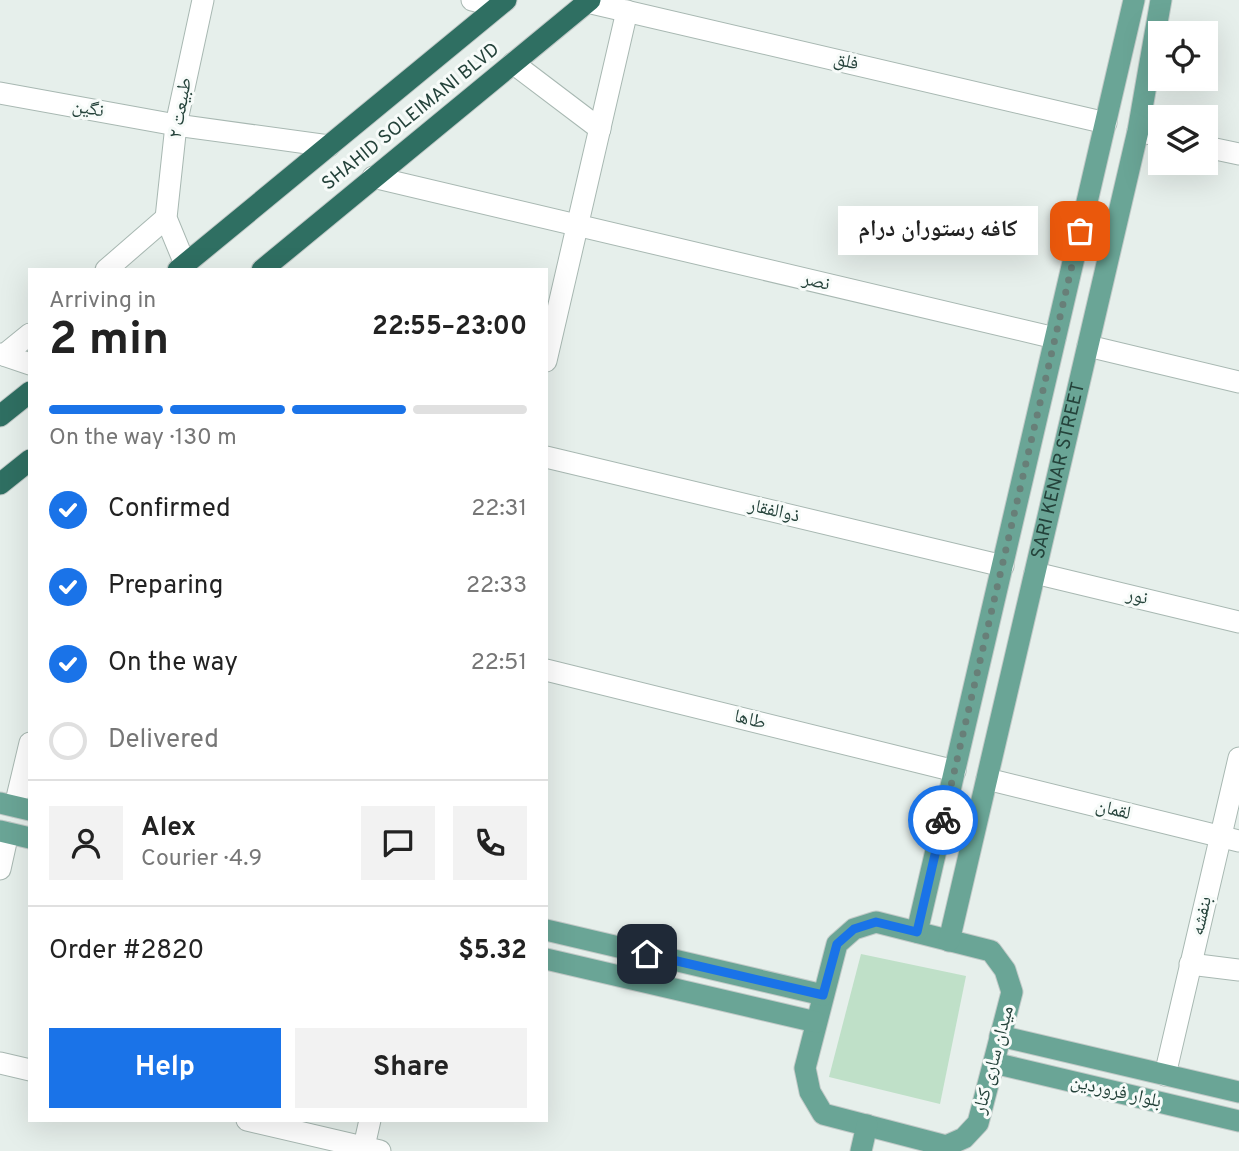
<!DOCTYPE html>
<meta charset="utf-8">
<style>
:root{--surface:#fff;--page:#f2f2f2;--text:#222;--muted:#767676;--line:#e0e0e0;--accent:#1a73e8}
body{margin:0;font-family:Overpass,"Noto Naskh Arabic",sans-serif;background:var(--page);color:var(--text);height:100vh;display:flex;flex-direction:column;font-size:26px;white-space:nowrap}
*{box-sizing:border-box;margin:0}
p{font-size:23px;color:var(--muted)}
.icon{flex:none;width:38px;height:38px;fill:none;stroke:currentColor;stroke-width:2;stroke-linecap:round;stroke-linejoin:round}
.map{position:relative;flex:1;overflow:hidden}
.panel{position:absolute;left:28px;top:268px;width:520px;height:854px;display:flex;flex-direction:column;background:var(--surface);border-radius:0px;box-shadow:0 7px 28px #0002}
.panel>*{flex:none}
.buttons{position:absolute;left:1148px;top:21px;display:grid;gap:14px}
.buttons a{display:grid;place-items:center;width:70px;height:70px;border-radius:0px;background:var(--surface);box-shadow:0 7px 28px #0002;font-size:35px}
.pin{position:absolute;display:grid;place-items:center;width:60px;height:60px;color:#fff;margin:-30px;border-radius:14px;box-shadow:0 4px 10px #0006}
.courier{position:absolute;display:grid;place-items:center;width:70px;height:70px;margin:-35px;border:5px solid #1a73e8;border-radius:50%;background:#fff;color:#222;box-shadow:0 2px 9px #0007}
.bubble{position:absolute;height:49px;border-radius:0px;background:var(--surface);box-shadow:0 7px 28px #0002;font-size:23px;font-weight:700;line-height:49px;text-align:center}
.headline em{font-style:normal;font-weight:700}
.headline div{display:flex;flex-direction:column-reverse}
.headline{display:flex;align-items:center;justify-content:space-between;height:119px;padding:0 21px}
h1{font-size:46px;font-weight:700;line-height:52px}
.bar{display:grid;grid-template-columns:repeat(4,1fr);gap:10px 7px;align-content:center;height:84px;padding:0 21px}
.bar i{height:9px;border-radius:5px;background:var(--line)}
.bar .selected{background:var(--accent)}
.bar p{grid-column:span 4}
.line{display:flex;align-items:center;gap:18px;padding:0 21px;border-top:2px solid var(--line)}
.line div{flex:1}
.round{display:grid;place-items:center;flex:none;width:74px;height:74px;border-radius:0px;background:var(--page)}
ol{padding:0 21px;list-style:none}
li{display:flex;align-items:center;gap:21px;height:77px}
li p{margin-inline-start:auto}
li .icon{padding:7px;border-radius:50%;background:var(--accent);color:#fff;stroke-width:4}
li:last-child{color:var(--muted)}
li i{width:38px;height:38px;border:4px solid var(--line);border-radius:50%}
.cta{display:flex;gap:14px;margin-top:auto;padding:14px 21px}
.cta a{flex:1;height:80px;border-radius:0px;background:var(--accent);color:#fff;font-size:28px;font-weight:700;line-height:80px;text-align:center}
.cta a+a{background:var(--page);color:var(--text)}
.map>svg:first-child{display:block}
</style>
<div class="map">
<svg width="1239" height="1151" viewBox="0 0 1239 1151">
<rect width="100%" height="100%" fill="#e6efeb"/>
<polygon fill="#bfe0c8" points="861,954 966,976 940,1104 829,1077"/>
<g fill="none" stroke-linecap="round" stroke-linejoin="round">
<defs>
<g id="minor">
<polyline points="472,0 498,6"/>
<polyline points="587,2 1106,123"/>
<polyline points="513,63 600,129"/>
<polyline points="0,93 176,125 329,146"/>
<polyline points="1138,131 1160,136"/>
<polyline points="1206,147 1239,154"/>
<polyline points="373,177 1055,338"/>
<polyline points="185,264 166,218 176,125 203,0"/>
<polyline points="106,270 166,218"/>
<polyline points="1088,346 1239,382"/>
<polyline points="0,354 30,364"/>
<polyline points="4,355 30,334"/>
<polyline points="546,361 627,11"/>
<polyline points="546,457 1003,566"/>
<polyline points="1035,573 1239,622"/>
<polyline points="546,670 955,771"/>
<polyline points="987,779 1239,841"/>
<polyline points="15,806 30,743"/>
<polyline points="0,869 8,833"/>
<polyline points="1190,964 1239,970"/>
<polyline points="0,1063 30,1070"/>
<polyline points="1165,1075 1239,758"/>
<polyline points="247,1120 380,1151"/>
<polyline points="363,1151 370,1120"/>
</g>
<g id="major">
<polyline points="0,803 30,810"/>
<polyline points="0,831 30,838"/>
<polygon points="876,922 991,951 1005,970 1012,992 978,1123 964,1138 946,1146 823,1114 810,1092 805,1068 837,944 854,929"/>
<polyline points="546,930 823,995"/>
<polyline points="917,932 1134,0"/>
<path id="s1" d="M949,941L1138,131L1161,0"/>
<polyline points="546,959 816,1022"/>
<polyline points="1000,1036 1239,1092"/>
<polyline points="994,1063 1239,1121"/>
<polyline points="861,1151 867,1125"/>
</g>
<g id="highway">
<polyline points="178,270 506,0"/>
<polyline points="262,270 590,0"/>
<polyline points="0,416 30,392"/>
<polyline points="0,484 30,460"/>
</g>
</defs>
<use href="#minor" stroke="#a8b8b2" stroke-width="23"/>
<use href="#major" stroke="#c2cac8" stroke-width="23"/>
<use href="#highway" stroke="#c2cac8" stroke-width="23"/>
<use href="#minor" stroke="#fff" stroke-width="21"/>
<use href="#major" stroke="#6aa596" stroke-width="21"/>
<use href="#highway" stroke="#2f6f62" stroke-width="21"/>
</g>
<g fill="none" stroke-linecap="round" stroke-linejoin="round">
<polyline stroke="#687f78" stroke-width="7" stroke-dasharray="0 12.6" points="943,820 1080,231"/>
<polyline stroke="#1a73e8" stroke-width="9" points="647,954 823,995 837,944 854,929 876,922 917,932 943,820"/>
</g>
<g text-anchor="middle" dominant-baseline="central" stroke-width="6" stroke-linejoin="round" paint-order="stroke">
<g font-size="19" fill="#24423a" stroke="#f7fbf9">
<text transform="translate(846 62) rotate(13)">فلق</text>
<text transform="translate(181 108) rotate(-80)">طبیعت ۲</text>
<text transform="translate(88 109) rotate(10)">نگین</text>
<text transform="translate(411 117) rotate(-39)">SHAHID SOLEIMANI BLVD</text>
<text transform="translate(816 282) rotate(13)">نصر</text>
<text stroke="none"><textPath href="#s1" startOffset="483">SARI KENAR STREET</textPath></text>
<text transform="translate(774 511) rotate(13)">ذوالفقار</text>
<text transform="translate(1137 597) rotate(13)">نور</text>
<text transform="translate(750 720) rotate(14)">طاها</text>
<text transform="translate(1113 810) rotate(14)">لقمان</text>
<text transform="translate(1202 916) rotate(-77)">بنفشه</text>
<text transform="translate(994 1060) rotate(-75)">میدان ساری کنار</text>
<text transform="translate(1116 1092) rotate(13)">بلوار فروردین</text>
</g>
</g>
</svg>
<div class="buttons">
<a><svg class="icon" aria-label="locate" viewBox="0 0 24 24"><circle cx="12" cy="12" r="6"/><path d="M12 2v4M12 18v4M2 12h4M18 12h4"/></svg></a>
<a><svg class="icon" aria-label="layers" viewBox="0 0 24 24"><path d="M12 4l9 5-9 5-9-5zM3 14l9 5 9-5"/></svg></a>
</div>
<div class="pin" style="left:1080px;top:231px;background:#ea580c"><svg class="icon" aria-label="bag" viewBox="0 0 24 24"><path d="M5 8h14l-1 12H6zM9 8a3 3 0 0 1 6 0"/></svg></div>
<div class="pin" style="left:647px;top:954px;background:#1f2937"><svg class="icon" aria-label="home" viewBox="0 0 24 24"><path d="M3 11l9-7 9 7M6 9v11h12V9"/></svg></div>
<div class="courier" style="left:943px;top:820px"><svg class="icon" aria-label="bike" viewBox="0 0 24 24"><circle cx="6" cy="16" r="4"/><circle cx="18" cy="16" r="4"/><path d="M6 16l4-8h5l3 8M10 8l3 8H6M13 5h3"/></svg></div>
<div class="bubble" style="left:838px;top:206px;width:200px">کافه رستوران درام</div>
<section class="panel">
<div class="headline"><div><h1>2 min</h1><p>Arriving in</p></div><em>22:55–23:00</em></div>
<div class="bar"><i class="selected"></i><i class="selected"></i><i class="selected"></i><i></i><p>On the way · 130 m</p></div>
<ol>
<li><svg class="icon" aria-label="check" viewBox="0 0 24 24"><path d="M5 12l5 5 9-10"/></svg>Confirmed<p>22:31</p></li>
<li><svg class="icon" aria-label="check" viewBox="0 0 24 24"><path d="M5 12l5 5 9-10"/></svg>Preparing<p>22:33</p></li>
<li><svg class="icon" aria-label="check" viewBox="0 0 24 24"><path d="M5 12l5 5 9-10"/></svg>On the way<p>22:51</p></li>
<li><i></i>Delivered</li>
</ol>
<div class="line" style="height:126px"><a class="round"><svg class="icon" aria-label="person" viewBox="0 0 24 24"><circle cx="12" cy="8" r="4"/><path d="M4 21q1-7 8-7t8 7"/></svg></a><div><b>Alex</b><p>Courier · 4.9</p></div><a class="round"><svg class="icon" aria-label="chat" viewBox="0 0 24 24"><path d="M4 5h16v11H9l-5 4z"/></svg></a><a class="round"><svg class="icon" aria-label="phone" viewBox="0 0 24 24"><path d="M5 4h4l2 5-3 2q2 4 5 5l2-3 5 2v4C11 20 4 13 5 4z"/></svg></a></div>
<div class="line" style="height:91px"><div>Order #2820</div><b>$5.32</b></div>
<div class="cta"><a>Help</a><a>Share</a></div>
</section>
</div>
